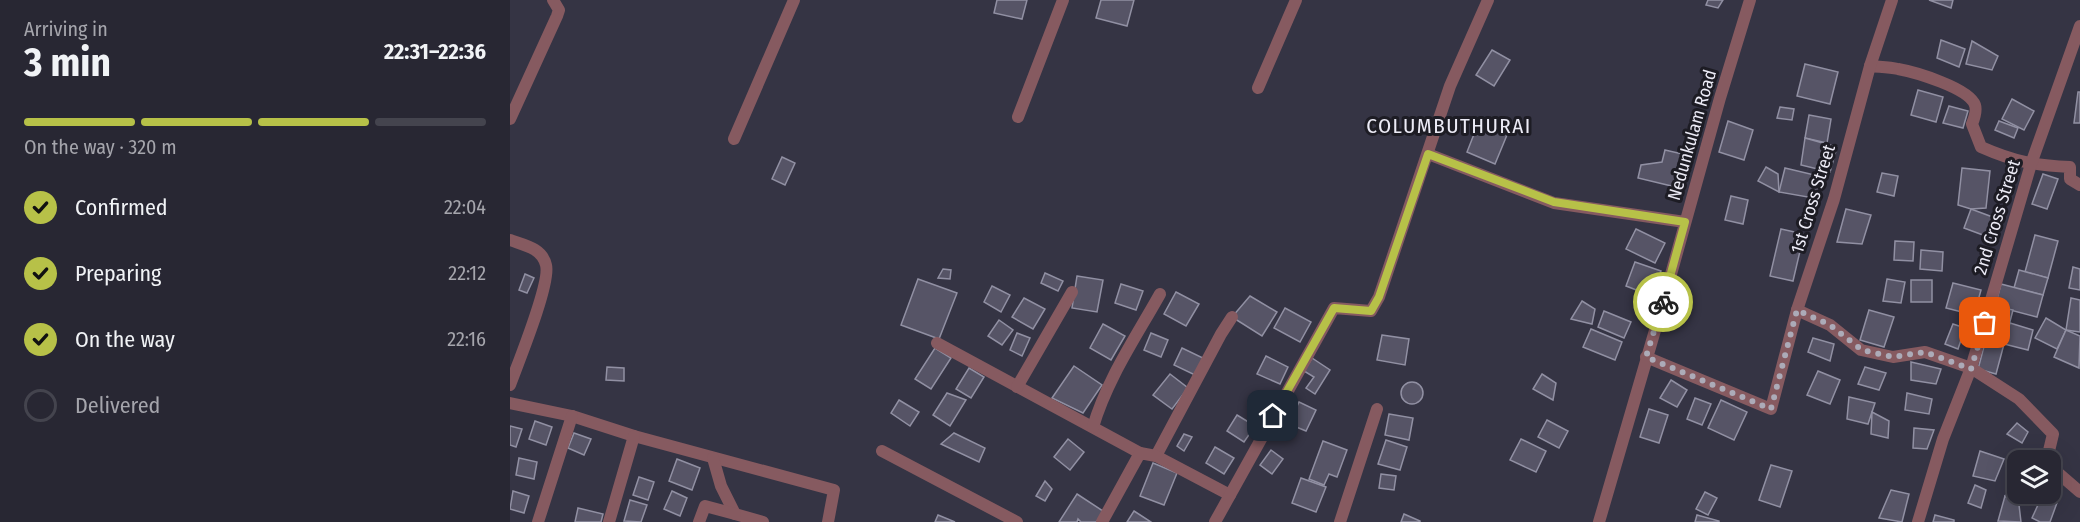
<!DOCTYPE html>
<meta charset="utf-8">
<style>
:root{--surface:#282733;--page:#34333f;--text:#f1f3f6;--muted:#a5a5ac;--line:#44444e;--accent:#b7c148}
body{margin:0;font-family:"Fira Sans Condensed",sans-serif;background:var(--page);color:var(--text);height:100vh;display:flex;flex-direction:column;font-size:22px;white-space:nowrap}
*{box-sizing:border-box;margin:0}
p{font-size:20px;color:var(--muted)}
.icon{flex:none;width:33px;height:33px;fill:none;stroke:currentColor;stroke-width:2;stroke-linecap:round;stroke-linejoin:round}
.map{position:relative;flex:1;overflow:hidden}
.side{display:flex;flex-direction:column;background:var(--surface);width:510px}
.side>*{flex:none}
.fabs{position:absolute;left:1497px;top:450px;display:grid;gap:12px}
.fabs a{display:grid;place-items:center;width:54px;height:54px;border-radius:12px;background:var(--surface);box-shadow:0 6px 24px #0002,0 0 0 2px var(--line);font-size:30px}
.pin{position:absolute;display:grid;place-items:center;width:51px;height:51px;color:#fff;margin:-26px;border-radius:12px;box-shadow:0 3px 9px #0006}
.courier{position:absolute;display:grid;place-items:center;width:60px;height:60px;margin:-30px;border:4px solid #b7c148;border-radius:50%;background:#fff;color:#222;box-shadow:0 2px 8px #0007}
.summary em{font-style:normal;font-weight:700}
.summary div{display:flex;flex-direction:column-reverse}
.summary{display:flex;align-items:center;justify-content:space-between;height:102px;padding:0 24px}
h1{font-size:39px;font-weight:700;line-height:45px}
.bar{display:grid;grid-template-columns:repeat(4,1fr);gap:9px 6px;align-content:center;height:72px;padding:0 24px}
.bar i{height:8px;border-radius:4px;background:var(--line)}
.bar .on{background:var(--accent)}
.bar p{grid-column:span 4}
ol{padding:0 24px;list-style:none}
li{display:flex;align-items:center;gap:18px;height:66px}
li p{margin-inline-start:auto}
li .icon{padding:6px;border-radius:50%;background:var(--accent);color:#111;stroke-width:4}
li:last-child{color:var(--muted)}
li i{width:33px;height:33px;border:3px solid var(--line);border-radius:50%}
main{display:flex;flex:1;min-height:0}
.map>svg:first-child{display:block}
</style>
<main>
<section class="side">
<div class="summary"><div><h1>3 min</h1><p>Arriving in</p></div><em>22:31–22:36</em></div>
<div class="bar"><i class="on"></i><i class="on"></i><i class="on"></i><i></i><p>On the way · 320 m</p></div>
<ol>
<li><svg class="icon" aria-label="check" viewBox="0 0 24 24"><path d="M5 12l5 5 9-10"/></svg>Confirmed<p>22:04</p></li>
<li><svg class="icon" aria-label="check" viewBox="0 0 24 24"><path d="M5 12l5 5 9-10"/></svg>Preparing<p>22:12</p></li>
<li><svg class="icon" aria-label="check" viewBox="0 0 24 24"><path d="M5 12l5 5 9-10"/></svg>On the way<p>22:16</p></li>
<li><i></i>Delivered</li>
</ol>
</section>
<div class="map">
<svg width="1570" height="522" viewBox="0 0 1570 522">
<rect width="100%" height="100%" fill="#353444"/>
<g fill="#565466" stroke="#9190a3" stroke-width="1.5">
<polygon points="487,0 517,0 512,19 484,13"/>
<polygon points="591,0 624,0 617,26 586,18"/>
<polygon points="1198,0 1213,0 1208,8 1196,5"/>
<polygon points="1419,0 1443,0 1441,8"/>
<polygon points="1431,40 1455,49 1449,67 1427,58"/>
<polygon points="1462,41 1488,56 1482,70 1456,64"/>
<polygon points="982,50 1000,60 984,86 966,75"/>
<polygon points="1295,64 1328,72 1320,104 1287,96"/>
<polygon points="1408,90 1433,97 1426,122 1401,115"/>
<polygon points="1568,92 1570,92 1570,123 1564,123"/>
<polygon points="1502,99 1524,111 1514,130 1492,119"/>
<polygon points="1439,106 1458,111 1453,128 1433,123"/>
<polygon points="1270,107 1284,109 1282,120 1267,118"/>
<polygon points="1299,115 1321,119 1317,143 1295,138"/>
<polygon points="1218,121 1243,130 1234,160 1209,152"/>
<polygon points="1489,121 1508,128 1504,138 1485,130"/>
<polygon points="968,124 997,135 985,164 957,152"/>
<polygon points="1295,138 1327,147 1320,172 1291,165"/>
<polygon points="1155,150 1177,155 1170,188 1128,178 1131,165 1152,162"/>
<polygon points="272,157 285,163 275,185 262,179"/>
<polygon points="1256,167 1268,174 1269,192 1248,181"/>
<polygon points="1275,168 1313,177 1309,199 1269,192"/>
<polygon points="1452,168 1480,171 1476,208 1461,209 1448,205"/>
<polygon points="1372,173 1388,176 1384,196 1367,192"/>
<polygon points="1533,174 1548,179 1537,209 1522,204"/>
<polygon points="1221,196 1238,200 1233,224 1215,220"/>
<polygon points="1336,209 1361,215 1352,244 1327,242"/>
<polygon points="1461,209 1488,219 1481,238 1454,228"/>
<polygon points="1126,229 1155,243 1145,263 1116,249"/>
<polygon points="1271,229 1294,234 1283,281 1260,276"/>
<polygon points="1525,235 1548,241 1538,278 1515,272"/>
<polygon points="1385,241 1404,242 1403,261 1384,260"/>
<polygon points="1411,250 1433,252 1432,271 1410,269"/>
<polygon points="1125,262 1151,271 1142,296 1116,286"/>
<polygon points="1563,267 1570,269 1570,290 1559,288"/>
<polygon points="433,269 441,270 440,279 428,278"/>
<polygon points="1509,270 1538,278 1533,295 1504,288"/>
<polygon points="535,273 553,281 548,291 531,283"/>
<polygon points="15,274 24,278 17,293 9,290"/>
<polygon points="567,276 593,280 587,312 562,308"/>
<polygon points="408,279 447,293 429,339 391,325"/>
<polygon points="1377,279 1395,282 1391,303 1373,301"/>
<rect x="1401" y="280" width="21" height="22"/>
<polygon points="1443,283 1471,290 1464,315 1436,308"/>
<polygon points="611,284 633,291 626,310 605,303"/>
<polygon points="1491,284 1533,295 1527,317 1485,306"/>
<polygon points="482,286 500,295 491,312 474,302"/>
<polygon points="666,292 689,304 676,326 654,314"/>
<polygon points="740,296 767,312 752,336 722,317"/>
<polygon points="514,298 535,309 523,329 502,317"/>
<polygon points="1561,298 1570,300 1570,332 1556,330"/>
<polygon points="1072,301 1085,309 1082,324 1061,319"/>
<polygon points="1485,306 1503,310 1494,344 1476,339"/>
<polygon points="775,308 801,322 790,342 764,328"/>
<polygon points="1359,310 1384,317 1374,347 1350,340"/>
<polygon points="1094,311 1121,322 1114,338 1088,327"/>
<polygon points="1536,318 1556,330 1547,349 1525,338"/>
<polygon points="489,320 503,330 492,345 478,336"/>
<polygon points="1500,323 1523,330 1518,350 1494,344"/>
<polygon points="593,324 615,336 601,360 580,348"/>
<polygon points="1443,324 1455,328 1448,349 1435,344"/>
<polygon points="1081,329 1112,342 1105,360 1073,347"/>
<polygon points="1556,330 1570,336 1569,368 1544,357"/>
<polygon points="507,333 520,338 512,356 500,350"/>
<polygon points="641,333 658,340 651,357 634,350"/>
<polygon points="872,335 899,339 895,365 867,360"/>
<polygon points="1303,338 1324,344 1320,361 1298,352"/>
<polygon points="1476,339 1494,344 1486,374 1468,369"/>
<polygon points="425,348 441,358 421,389 405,379"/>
<polygon points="672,348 693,358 685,375 664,365"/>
<polygon points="756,356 778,367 770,384 747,374"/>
<polygon points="802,358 820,370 805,394 796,388 804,377 794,371"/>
<polygon points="1401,362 1431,369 1426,384 1401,380"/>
<polygon points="564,366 592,385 573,413 542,398"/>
<polygon points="97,367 114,368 114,381 96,380"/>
<polygon points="1355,367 1376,373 1369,390 1348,384"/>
<polygon points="459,368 474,377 461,398 446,389"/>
<polygon points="1308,371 1330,380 1320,404 1297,395"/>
<polygon points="660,374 678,388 662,409 643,395"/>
<polygon points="1032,374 1046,383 1043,400 1023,389"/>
<polygon points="1161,380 1177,390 1167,407 1150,398"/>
<circle cx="902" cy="393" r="11"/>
<polygon points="437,393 456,400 440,426 423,415"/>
<polygon points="1397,393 1422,399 1419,414 1395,410"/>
<polygon points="1339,397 1365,403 1358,424 1337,419"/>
<polygon points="1185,398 1201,404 1192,425 1177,419"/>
<polygon points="389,400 409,412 400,426 381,413"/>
<polygon points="1211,400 1237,412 1224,440 1198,428"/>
<polygon points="789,402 806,410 796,431 779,424"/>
<polygon points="1139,409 1158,415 1149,443 1130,437"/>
<polygon points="1362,412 1379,421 1378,438 1361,434"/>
<polygon points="879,414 903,418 899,440 875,435"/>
<polygon points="727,415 745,426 734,442 717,431"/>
<polygon points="1037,420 1058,431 1049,448 1028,437"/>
<polygon points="25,421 42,427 36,445 19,439"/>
<polygon points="1507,423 1518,432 1512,443 1497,434"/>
<polygon points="0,426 12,429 6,447 0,445"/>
<polygon points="1404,428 1424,430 1417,449 1403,448"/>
<polygon points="64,433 81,439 74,455 58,448"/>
<polygon points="444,433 475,448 469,462 431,444"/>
<polygon points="674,434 682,437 674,451 667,446"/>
<polygon points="558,439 574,452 560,470 544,457"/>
<polygon points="1011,439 1036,451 1026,472 1000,460"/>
<polygon points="876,440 897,447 890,470 868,464"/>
<polygon points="813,441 837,450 827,477 819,474 814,485 799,479"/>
<polygon points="705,447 724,458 714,474 696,463"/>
<polygon points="761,450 773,459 762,474 750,465"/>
<polygon points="1470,451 1494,459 1485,481 1463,476"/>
<polygon points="9,458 27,462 24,479 6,475"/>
<polygon points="167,459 190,468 182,490 159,481"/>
<polygon points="643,463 667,473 654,505 630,496"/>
<polygon points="1261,465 1282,471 1270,507 1249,500"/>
<polygon points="871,474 886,476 884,490 869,488"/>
<polygon points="129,477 144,482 138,500 123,495"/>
<polygon points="791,478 816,487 806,512 782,503"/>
<polygon points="535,481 542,489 535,501 526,496"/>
<polygon points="1508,481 1508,494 1518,494 1509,505 1495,496"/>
<polygon points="1465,485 1476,490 1471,508 1458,503"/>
<polygon points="1381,490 1399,494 1392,522 1369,518"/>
<polygon points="3,491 19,496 14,513 0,509"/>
<polygon points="162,491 177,498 170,516 154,509"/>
<polygon points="1195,492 1207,498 1198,515 1186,509"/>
<polygon points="567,494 596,513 586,522 571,522 568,519 567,522 549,522"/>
<polygon points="1533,494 1548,500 1540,522 1530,522 1522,518"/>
<polygon points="1495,496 1509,505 1511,522 1488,521"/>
<polygon points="120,500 137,505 131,522 114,521"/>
<polygon points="68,508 93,514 91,522 65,522"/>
<polygon points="624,511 641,522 617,522"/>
<polygon points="894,514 910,521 910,522 891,522"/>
<polygon points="428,515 445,522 425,522"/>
<polygon points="1187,515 1209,521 1209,522 1185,522"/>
<polygon points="1425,515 1444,520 1444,522 1423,522"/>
</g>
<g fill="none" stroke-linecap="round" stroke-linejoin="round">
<g stroke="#865a60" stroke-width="12">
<path d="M1360,66C1369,67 1379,67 1388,69C1405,72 1459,88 1465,105C1467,111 1464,119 1462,124L1471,147C1505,162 1524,165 1560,167V179L1570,185"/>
<polyline points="748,88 786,0"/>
<polyline points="508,117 553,0"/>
<polyline points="0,119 47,16 49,10 43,0"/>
<polyline points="224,139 284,0"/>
<polyline points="918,154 1044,203 1175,222"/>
<path d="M0,240C14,245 32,248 36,265C41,283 8,363 0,385"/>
<polyline points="1287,310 1320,325 1351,350 1383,357 1415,352 1461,368 1509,399 1543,434 1538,455 1539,460"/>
<polyline points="427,343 630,453"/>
<polyline points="1136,357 1261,409 1287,310 1324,199 1360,66 1382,0"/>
<polyline points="507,387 562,292"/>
<polyline points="0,403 62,416 124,436 324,490 318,522"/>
<path d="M583,427C597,379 626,337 650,294"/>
<polyline points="372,451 507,522"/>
<polyline points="646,456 711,334 722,317"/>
<polyline points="203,458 211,486 225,514 253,522"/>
<polyline points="1540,466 1570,492"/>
<polyline points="28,522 62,416"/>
<polyline points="99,522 124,436"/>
<polyline points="189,522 195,506 225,514"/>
<polyline points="592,522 630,453 646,456 720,495"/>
<polyline points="705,522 824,308 861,311 869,297 940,86 978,0"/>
<polyline points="830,522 867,409"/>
<polyline points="1089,522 1153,303 1210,98 1240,0"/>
<polyline points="1408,522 1433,439 1461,368 1521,164 1570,26"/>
</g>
</g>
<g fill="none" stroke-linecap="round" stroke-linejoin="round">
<polyline stroke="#acabb8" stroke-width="6" stroke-dasharray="0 10.8" points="1153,302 1136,357 1261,409 1287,310 1320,325 1352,350 1383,357 1415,352 1461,369 1475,323"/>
<polyline stroke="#b7c148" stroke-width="8" points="763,416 824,308 861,311 869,297 918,154 1044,202 1175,222 1153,302"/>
</g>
<g text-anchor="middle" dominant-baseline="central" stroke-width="6" stroke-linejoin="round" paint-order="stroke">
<g font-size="18" fill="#ecebf6" stroke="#1d1c24">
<text transform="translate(1182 135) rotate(-74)">Nedunkulam Road</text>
<text transform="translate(1303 199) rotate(-73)">1st Cross Street</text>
<text transform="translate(1487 217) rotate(-73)">2nd Cross Street</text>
</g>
<g font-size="21" letter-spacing="1.5" fill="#ecebf6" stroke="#1d1c24">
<text x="939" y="126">COLUMBUTHURAI</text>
</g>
</g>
</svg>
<div class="fabs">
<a><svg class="icon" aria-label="layers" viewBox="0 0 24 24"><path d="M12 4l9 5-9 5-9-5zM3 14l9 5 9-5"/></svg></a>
</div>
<div class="pin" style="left:1475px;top:323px;background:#ea580c"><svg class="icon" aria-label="bag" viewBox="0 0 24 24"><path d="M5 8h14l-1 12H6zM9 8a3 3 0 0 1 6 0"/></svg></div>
<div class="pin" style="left:763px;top:416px;background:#1f2937"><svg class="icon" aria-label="home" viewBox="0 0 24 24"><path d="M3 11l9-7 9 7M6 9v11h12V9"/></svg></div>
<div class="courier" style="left:1153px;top:302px"><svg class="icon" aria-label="bike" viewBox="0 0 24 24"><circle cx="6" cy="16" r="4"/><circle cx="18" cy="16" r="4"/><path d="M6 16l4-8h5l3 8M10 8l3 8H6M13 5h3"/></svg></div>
</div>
</main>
